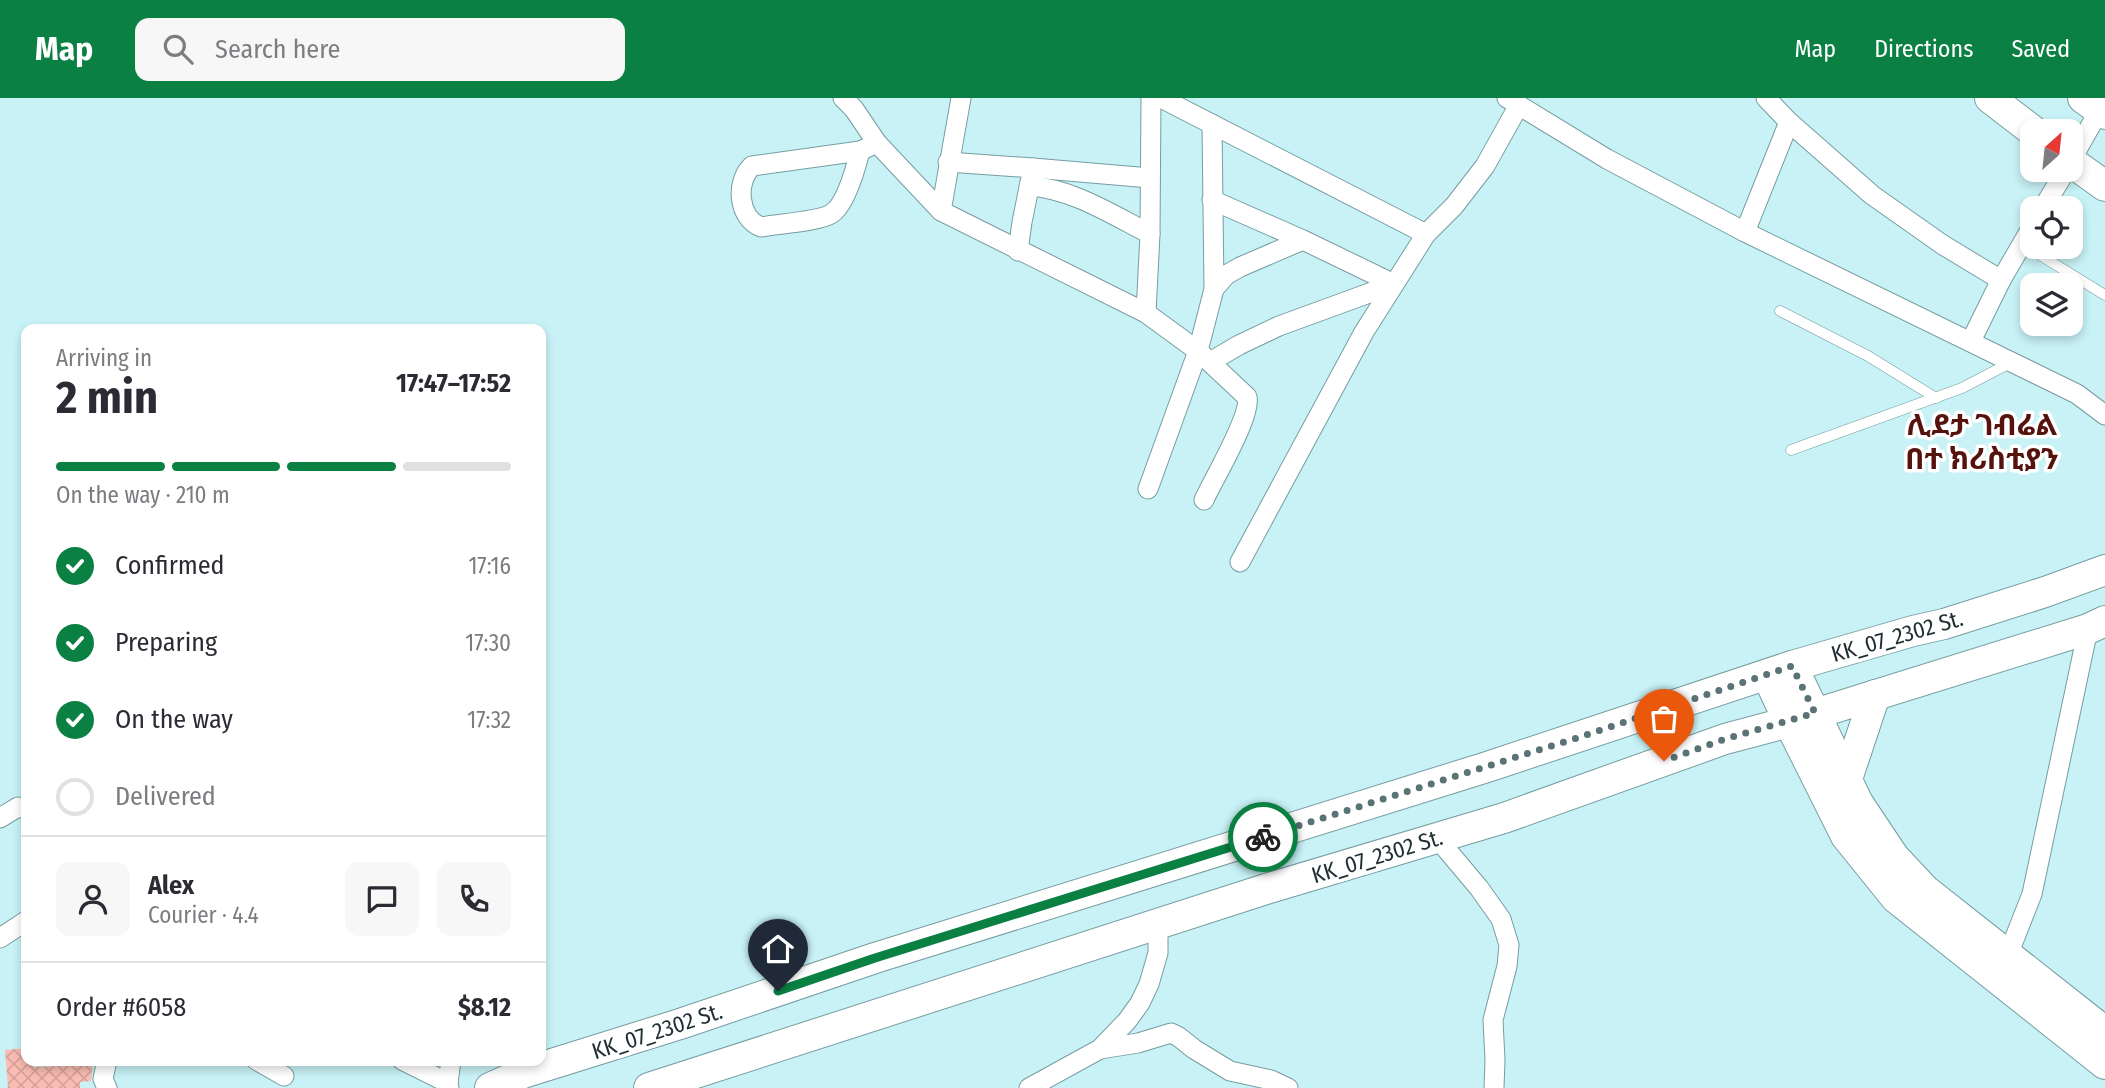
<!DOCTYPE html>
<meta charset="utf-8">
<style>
:root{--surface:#fff;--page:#f7f7f7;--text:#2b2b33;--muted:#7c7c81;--line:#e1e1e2;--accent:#0b8043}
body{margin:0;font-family:"Fira Sans Condensed","Noto Sans Ethiopic",sans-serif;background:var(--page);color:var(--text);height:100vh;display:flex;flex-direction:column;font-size:26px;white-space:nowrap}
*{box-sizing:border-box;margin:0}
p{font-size:23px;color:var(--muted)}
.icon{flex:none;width:38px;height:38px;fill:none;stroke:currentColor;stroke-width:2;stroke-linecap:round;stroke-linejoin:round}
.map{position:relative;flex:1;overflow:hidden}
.panel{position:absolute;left:21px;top:226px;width:525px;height:742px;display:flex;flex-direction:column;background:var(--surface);border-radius:14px;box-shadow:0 4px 10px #0003}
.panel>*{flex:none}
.needle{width:46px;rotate:27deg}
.fabs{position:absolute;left:2020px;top:21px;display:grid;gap:14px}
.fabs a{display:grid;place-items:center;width:63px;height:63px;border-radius:14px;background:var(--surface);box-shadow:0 4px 10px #0003;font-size:35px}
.pin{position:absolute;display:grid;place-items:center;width:60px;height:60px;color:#fff;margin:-72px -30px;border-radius:50% 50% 50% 0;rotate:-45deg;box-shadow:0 0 7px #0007}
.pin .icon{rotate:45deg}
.courier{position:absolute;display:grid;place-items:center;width:70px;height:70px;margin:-35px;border:5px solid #0b8043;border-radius:50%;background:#fff;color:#222;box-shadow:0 2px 9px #0007}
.headline em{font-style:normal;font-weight:700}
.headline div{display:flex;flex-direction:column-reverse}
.headline{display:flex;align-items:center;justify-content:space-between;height:119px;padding:0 35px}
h1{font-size:46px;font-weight:700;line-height:52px}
.bar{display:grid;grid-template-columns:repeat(4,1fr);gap:10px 7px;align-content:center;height:84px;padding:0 35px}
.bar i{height:9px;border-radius:5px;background:var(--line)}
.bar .current{background:var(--accent)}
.bar p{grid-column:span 4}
.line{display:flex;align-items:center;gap:18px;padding:0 35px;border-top:2px solid var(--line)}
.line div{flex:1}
.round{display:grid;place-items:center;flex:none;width:74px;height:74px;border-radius:14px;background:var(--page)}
ol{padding:0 35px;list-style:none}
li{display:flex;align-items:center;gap:21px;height:77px}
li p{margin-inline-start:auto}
li .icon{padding:7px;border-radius:50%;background:var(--accent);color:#fff;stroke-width:4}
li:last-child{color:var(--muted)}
li i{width:38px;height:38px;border:4px solid var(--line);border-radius:50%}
header{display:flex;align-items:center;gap:42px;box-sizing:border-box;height:98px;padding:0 35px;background:var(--accent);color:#fff}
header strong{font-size:33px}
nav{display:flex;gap:38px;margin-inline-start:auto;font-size:24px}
.search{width:490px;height:63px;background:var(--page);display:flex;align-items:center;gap:18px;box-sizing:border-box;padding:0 24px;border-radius:14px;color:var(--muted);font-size:26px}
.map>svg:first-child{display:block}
</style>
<header>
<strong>Map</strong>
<div class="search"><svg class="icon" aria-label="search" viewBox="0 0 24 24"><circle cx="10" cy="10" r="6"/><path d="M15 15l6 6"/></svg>Search here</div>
<nav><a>Map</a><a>Directions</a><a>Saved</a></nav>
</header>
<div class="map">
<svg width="2105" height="990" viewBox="0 0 2105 990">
<defs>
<pattern id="building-cross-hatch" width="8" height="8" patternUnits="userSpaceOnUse" patternTransform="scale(1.75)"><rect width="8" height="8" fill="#fbbdb3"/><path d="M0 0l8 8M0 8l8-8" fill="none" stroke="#d7a39a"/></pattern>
</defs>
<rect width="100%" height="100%" fill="#c8f2f6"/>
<polygon fill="url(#building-cross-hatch)" points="26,950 26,962 32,962 33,969 62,968 62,966 93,963 91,983 80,984 80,990 8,990 5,952"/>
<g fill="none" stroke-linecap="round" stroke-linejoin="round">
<defs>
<g id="service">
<polyline points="2022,146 2105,197"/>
<polyline points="1780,213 1868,258 1936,300"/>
<polyline points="1791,352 1962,290 2012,264"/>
</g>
<g id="minor">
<polyline points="843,0 854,11 877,45 941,113"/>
<path d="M961,0L941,113L1146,215L1198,253L1247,299C1252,317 1213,382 1204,402"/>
<polyline points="1161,0 1426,136"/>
<polyline points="1507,0 1607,61 1745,134 2077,296 2105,317"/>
<polyline points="1766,0 1789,24 1872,97 1943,147 2001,182"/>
<path d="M860,53L752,68C735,84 738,120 761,129C777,126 820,123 831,116C846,107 856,69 860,53L877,45"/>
<polyline points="948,64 1033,70 1022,124 1018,153"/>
<polyline points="2070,64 2104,4"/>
<polyline points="1033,70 1150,80"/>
<path d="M1029,88C1073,91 1111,116 1150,136"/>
<polyline points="1212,102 1303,142 1394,186"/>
<polyline points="2043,110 2066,72"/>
<polyline points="1745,134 1789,24"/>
<polyline points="1214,191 1226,177 1240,169 1303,142"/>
<polyline points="1146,215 1150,136 1151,0"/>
<polyline points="1971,243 2001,182 2032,129"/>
<polyline points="1210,264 1239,247 1279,228 1394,186"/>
<polyline points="1148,391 1198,253 1214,191 1212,26"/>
<polyline points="1240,464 1364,234 1426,136 1454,108 1485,68 1519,7"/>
<polyline points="0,720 18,709 26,711"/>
<polyline points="1437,740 1479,790 1501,821 1509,847 1507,868 1493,922 1495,962 1494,990"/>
<polyline points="0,840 26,823"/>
<polyline points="2008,857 2032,796 2088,531"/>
<polyline points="1100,951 1138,945 1171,935 1179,939 1194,951 1230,973 1271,982 1288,990"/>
<polyline points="256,962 284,978"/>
<polyline points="402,962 448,985 449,990"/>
<polyline points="448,985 451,962"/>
<polyline points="107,990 103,981 107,962"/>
<polyline points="1029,990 1100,951 1127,923 1140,905 1149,886 1158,855 1158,826"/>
</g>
<g id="primary">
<polyline points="1990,0 2033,33"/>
<polyline points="2083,0 2105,16"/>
<polyline points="2070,63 2105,88"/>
<polyline points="1792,568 1858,705 1894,759 1925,792 2105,934"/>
<polyline points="1767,577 1789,624 1846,738 1896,800 2105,966"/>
<polyline points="1847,681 1875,597"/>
<polyline points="490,990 523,975 680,926 875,860 1484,670 1792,568 1913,533 1944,526 2045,494 2105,472"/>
<polyline points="649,990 1266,791 1504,720 1725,641 1789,624 2088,531 2105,523"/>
</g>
</defs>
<use href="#service" stroke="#769da1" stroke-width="11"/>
<use href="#minor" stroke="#769da1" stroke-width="21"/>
<use href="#primary" stroke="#769da1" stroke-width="32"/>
<use href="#service" stroke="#fff" stroke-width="10"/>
<use href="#minor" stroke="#fff" stroke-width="19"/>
<use href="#primary" stroke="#fff" stroke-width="30"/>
</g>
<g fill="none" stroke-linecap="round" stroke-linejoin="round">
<polyline stroke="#5a7376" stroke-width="7" stroke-dasharray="0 12.6" points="1263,739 1583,638 1792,568 1815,615 1725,641 1664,663"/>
<polyline stroke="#0b8043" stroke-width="9" points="778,893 875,860 1263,739"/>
</g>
<g text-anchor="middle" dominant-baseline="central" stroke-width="7" stroke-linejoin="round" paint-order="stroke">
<g font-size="23" fill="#1f2f31" stroke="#fff">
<text transform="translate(1897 538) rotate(-16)">KK_07_2302 St.</text>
<text transform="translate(1377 758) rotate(-17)">KK_07_2302 St.</text>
<text transform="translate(657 933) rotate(-18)">KK_07_2302 St.</text>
</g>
<g font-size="30" font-weight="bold" fill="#56120c" stroke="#fff">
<text x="1982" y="327">ሊደታ ገብሬል<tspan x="1982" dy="34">በተ ክሪስቲያን</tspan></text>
</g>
</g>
</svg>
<div class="fabs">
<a><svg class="needle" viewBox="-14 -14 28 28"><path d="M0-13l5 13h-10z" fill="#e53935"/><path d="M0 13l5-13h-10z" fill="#7c7c81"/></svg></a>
<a><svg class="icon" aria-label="locate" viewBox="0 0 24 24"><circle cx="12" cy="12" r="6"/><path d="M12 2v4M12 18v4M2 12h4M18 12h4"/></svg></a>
<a><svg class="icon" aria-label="layers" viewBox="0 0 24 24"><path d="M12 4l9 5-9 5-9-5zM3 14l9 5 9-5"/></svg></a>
</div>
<div class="pin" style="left:1664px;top:663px;background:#ea580c"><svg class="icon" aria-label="bag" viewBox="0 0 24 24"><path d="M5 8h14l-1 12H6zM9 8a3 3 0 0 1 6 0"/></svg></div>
<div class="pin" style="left:778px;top:893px;background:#1f2937"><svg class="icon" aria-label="home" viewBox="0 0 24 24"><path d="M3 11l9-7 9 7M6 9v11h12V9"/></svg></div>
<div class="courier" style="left:1263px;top:739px"><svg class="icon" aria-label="bike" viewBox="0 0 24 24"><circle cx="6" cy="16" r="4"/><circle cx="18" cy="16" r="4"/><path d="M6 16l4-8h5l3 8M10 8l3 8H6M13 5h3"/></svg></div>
<section class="panel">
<div class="headline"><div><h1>2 min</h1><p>Arriving in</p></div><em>17:47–17:52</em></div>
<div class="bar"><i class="current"></i><i class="current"></i><i class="current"></i><i></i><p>On the way · 210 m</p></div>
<ol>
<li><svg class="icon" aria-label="check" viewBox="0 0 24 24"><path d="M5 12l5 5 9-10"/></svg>Confirmed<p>17:16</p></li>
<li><svg class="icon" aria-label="check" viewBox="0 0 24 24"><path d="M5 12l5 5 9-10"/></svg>Preparing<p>17:30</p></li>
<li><svg class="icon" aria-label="check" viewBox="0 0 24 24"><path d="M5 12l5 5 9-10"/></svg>On the way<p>17:32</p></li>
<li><i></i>Delivered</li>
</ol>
<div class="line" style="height:126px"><a class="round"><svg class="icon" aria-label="person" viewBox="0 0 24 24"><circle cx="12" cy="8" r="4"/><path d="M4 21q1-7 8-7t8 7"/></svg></a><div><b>Alex</b><p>Courier · 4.4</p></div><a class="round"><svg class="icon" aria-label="chat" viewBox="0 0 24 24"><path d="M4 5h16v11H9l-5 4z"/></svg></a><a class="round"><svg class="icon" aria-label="phone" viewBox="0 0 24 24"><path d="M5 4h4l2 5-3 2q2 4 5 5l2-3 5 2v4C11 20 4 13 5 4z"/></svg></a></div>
<div class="line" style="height:91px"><div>Order #6058</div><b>$8.12</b></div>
</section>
</div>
